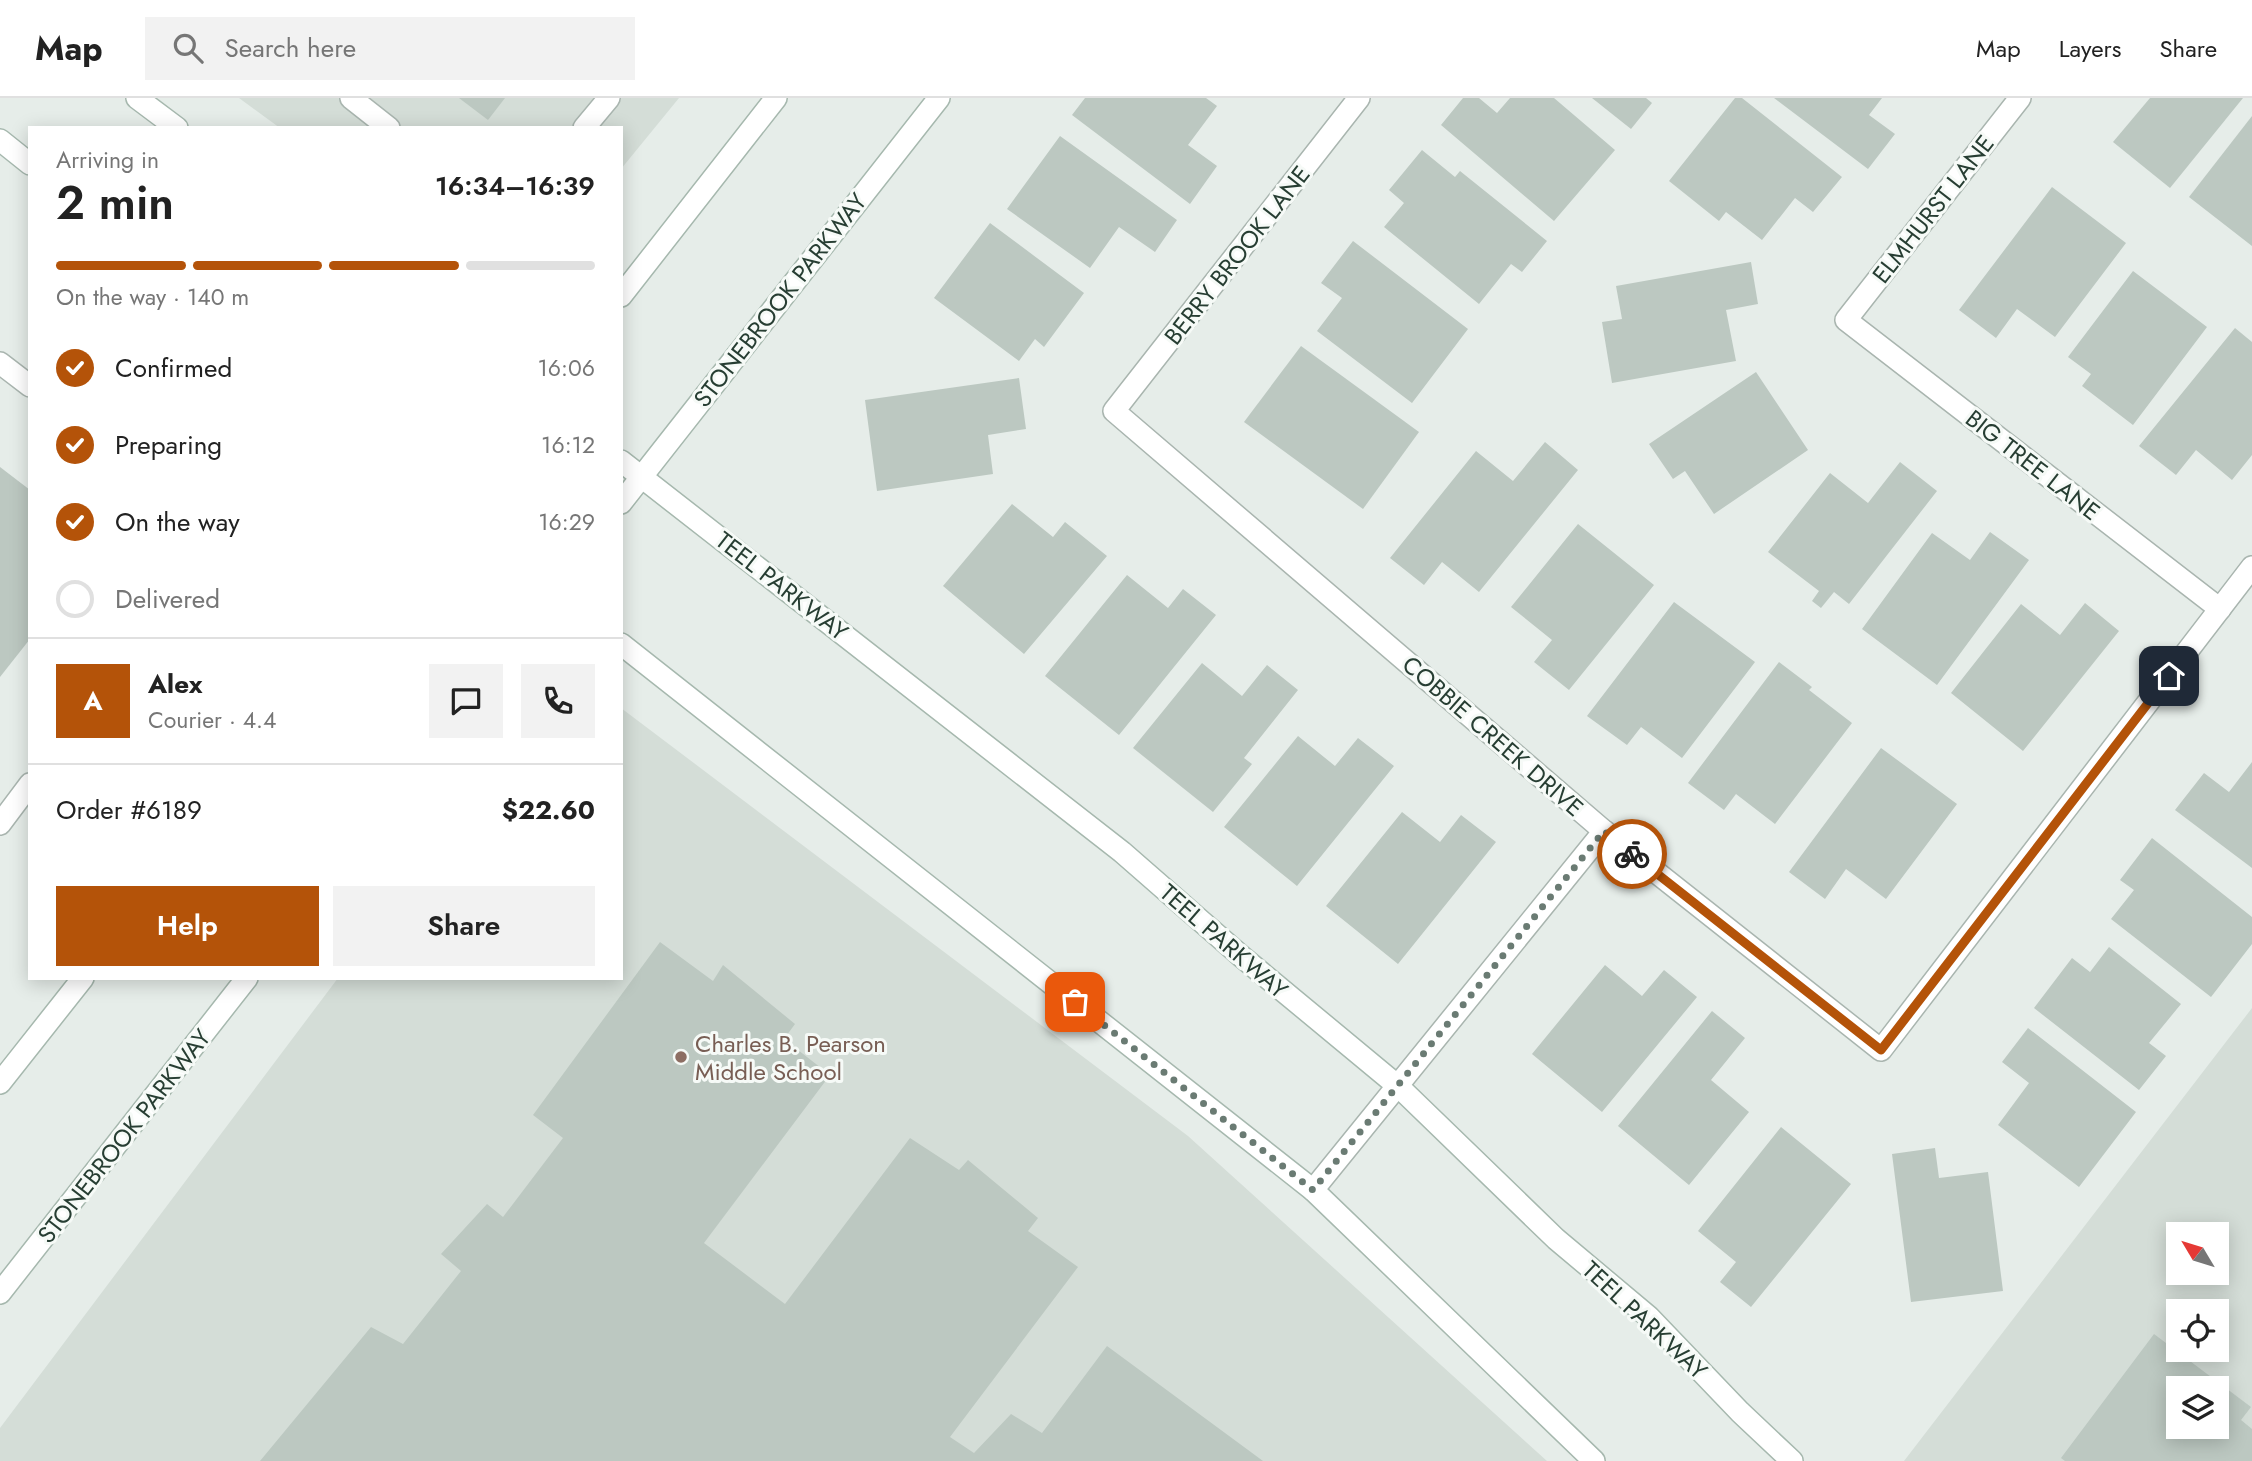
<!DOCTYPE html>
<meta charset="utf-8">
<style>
:root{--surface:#fff;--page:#f2f2f2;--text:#222;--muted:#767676;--line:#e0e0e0;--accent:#b45309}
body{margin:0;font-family:Jost,sans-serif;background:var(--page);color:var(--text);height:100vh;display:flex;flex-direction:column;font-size:26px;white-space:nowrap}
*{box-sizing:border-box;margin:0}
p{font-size:23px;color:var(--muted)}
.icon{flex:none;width:38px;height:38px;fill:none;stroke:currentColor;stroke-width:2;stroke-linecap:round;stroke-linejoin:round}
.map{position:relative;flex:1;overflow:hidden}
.drawer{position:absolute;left:28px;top:28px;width:595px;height:854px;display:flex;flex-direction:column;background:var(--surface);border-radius:0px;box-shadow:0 4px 18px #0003}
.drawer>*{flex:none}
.needle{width:46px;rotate:308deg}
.controls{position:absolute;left:2166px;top:1124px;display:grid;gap:14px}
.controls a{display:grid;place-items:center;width:63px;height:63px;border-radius:0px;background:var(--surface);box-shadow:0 4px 18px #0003;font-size:35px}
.pin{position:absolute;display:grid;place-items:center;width:60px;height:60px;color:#fff;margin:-30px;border-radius:14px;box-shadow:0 4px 10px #0006}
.courier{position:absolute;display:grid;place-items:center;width:70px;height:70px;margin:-35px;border:5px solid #b45309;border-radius:50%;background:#fff;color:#222;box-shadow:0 2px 9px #0007}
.headline em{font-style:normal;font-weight:600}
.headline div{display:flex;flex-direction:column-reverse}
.headline{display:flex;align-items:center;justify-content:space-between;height:119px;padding:0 28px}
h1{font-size:46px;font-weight:600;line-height:52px}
.bar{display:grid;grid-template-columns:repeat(4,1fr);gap:10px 7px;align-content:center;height:84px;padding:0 28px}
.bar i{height:9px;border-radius:5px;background:var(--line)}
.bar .on{background:var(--accent)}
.bar p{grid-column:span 4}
.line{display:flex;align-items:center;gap:18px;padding:0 28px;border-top:2px solid var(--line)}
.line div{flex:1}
.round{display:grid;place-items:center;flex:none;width:74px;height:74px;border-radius:0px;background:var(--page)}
ol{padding:0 28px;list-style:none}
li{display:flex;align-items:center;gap:21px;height:77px}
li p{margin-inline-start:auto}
li .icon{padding:7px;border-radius:50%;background:var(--accent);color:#fff;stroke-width:4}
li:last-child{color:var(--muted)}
li i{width:38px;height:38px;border:4px solid var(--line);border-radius:50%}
.action{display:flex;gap:14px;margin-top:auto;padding:14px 28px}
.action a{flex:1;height:80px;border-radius:0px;background:var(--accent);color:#fff;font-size:28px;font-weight:600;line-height:80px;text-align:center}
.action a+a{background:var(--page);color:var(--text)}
header{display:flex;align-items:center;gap:42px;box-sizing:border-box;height:98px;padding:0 35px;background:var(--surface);border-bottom:2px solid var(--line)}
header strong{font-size:33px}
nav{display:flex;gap:38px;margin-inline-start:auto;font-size:24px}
.search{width:490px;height:63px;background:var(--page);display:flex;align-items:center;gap:18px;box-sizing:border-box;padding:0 24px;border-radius:0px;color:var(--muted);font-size:26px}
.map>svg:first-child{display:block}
</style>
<header>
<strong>Map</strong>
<div class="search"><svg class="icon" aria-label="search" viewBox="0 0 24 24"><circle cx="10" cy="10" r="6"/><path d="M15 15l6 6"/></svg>Search here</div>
<nav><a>Map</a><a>Layers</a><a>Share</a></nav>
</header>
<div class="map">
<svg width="2252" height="1363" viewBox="0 0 2252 1363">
<rect width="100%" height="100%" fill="#e6ede9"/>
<g fill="#d4ddd7" fill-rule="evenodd">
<polygon points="239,0 679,0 621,71 621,30 280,30"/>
<polygon points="621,610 1188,1038 1547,1363 0,1363 0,1330 338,880 621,880"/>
<path d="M2252,910V1363H1904ZM2179,1136H2217V1174H2179ZM2179,1213H2217V1251H2179ZM2179,1290H2217V1328H2179Z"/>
</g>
<g fill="#bcc8c1" fill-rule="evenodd">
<polygon points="459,0 505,0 488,22"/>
<polygon points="1085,0 1206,0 1217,8 1188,47 1217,68 1190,106 1072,17"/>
<polygon points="1463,0 1479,0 1497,15 1510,0 1554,0 1615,52 1554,123 1441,27"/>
<polygon points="1592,0 1646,0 1652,5 1631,31"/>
<polygon points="1735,0 1742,0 1842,79 1813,114 1795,100 1762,142 1726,114 1719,123 1669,83"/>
<polygon points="1774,0 1882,0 1869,17 1895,36 1868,71"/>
<polygon points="2150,0 2243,0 2170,90 2113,44"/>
<polygon points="2252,18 2252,148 2189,99"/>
<polygon points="1060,38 1177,122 1155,154 1119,129 1090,170 1007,111"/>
<polygon points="1422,52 1455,79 1460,73 1547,143 1522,174 1511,166 1479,206 1384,129 1404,105 1389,92"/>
<polygon points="2052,89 2126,145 2055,239 2017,211 1996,240 1959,212"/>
<polygon points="990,125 1084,195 1044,249 1035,241 1019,263 934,200"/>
<polygon points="1353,143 1468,231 1412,305 1317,233 1342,200 1321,185"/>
<polygon points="1751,164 1758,206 1726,212 1736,263 1612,285 1602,224 1622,221 1616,188"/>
<polygon points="2133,173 2207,229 2133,327 2082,288 2091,276 2068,259"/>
<polygon points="2235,230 2252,244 2252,357 2232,382 2196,352 2176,377 2139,348"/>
<polygon points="1301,248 1419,334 1363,411 1244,324"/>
<polygon points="1756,274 1808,352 1714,416 1685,373 1673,381 1649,346"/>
<polygon points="1019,280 1026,331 988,337 993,376 877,393 865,302"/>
<polygon points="1545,344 1578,372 1479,494 1442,464 1424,487 1390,460 1476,353 1513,383"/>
<polygon points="1900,364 1937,393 1849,506 1834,494 1821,510 1812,503 1819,493 1768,454 1830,375 1868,405"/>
<polygon points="0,369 30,392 30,541 0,579"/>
<polygon points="1012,406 1053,439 1065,424 1107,458 1024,556 943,488"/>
<polygon points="1578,426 1654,487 1569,592 1534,564 1552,542 1511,509"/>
<polygon points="1990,434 2029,462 1937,587 1862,531 1932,435 1970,462"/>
<polygon points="1127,477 1168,510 1183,491 1216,517 1119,637 1045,578"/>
<polygon points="1674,504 1755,564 1682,660 1641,629 1627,647 1587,618"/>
<polygon points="2085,505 2119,533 2023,653 1951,595 2021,506 2060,537"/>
<polygon points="1779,564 1812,589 1809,592 1852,625 1775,726 1736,696 1724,712 1688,685"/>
<polygon points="1202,565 1242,598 1267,567 1298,592 1244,660 1252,666 1213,714 1133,650"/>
<polygon points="1298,638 1335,668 1358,640 1394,668 1297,788 1224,729"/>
<polygon points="1881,650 1957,706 1886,801 1846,771 1825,801 1789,774"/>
<polygon points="2252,664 2252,770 2175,712 2204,675 2229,694"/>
<polygon points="1402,714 1440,744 1461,717 1496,744 1398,866 1326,808"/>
<polygon points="2152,740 2252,819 2252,846 2211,899 2111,821 2134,792 2120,782"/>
<polygon points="660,844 713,883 723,867 795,926 784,941 830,977 704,1145 785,1206 910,1040 959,1072 968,1062 1038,1120 1028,1133 1078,1169 950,1339 974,1355 1011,1316 1042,1335 1107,1248 1263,1363 260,1363 371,1229 403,1246 461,1173 441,1156 487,1106 503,1119 563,1040 533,1017"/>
<polygon points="2109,849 2181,906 2149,945 2166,958 2139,992 2034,910 2072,860 2090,874"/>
<polygon points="1605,867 1642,898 1664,872 1697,899 1602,1014 1532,956"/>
<polygon points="1712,913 1745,940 1711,982 1749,1014 1689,1087 1618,1028"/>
<polygon points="2028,930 2136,1014 2079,1089 1998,1027 2029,985 2002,964"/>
<polygon points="1781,1029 1851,1086 1751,1209 1720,1184 1736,1164 1698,1133"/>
<polygon points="1935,1050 1939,1080 1988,1074 2003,1193 1911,1204 1892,1056"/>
<path d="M2154,1236L2251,1309L2241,1322L2252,1331V1363H2065L2061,1360ZM2179,1290H2217V1328H2179Z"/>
</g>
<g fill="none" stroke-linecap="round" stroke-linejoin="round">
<defs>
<g id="lane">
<polyline points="351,0 389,30"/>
<polyline points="584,30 609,0"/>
<polyline points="0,265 30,288"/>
<polyline points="0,726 30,686"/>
</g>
<g id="street">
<polyline points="1359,0 1114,313 1604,733 1881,952 2252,469"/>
<polyline points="2020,0 1846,222 2220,511"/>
<polyline points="1313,1092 1604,733"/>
</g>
<g id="secondary">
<polyline points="137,0 177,30"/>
<polyline points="0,42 30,66"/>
<polyline points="621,198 776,0"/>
<polyline points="621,363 1122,754 1241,858 1399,989 1556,1141 1649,1219 1740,1314 1792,1363"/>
<polyline points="621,405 939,0"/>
<polyline points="621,546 1313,1092 1594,1363"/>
<polyline points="0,985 83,880"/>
<polyline points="0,1195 247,880"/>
</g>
</defs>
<use href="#lane" stroke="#a9b5af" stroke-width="24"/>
<use href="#street" stroke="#a9b5af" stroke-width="24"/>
<use href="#secondary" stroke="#a6b8ae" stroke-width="24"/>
<use href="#lane" stroke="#fff" stroke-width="21"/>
<use href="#street" stroke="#fff" stroke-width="21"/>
<use href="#secondary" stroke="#fff" stroke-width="21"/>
</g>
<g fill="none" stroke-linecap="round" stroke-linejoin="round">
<polyline stroke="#6a7b73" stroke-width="7" stroke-dasharray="0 12.6" points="1075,904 1313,1092 1604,733 1632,756"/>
<polyline stroke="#b45309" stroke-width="9" points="1632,756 1881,952 2169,578"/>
</g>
<circle fill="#8d6e63" stroke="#f6faf7" stroke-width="2.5" cx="681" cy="959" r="7"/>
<g text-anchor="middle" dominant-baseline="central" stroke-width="6" stroke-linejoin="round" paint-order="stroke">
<g font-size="24" fill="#273e33" stroke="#f6faf7">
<text transform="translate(1933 111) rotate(-52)">ELMHURST LANE</text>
<text transform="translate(1237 157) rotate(-52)">BERRY BROOK LANE</text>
<text transform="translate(780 202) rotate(-52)">STONEBROOK PARKWAY</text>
<text transform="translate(2033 367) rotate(38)">BIG TREE LANE</text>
<text transform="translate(782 488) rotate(38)">TEEL PARKWAY</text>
<text transform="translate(1493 638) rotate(41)">COBBIE CREEK DRIVE</text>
<text transform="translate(1224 843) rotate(41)">TEEL PARKWAY</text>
<text transform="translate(124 1038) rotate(-52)">STONEBROOK PARKWAY</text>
<text transform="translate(1645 1222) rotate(43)">TEEL PARKWAY</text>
</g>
<g font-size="24" fill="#785e54" stroke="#f6faf7" text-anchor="start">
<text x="695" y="945">Charles B. Pearson<tspan x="695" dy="28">Middle School</tspan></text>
</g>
</g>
</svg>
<div class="controls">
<a><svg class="needle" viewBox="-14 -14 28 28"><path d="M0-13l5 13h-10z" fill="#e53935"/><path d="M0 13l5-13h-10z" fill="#767676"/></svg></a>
<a><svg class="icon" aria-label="locate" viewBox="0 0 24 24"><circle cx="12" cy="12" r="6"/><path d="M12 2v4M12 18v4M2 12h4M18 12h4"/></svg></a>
<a><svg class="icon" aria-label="layers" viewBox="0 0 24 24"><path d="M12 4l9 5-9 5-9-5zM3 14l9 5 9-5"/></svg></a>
</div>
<div class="pin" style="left:1075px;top:904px;background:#ea580c"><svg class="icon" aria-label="bag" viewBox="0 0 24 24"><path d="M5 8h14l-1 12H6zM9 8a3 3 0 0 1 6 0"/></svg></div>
<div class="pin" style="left:2169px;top:578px;background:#1f2937"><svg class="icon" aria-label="home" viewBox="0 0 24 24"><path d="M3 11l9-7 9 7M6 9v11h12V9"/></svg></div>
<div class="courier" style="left:1632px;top:756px"><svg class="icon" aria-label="bike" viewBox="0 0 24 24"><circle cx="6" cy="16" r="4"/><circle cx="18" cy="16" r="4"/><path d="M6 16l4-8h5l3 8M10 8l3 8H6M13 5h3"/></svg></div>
<section class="drawer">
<div class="headline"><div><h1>2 min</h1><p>Arriving in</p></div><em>16:34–16:39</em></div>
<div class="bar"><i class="on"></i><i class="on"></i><i class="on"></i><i></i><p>On the way · 140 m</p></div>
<ol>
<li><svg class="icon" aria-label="check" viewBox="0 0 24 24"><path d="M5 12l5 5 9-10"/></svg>Confirmed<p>16:06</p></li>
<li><svg class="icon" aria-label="check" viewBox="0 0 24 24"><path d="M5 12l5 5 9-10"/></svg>Preparing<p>16:12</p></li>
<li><svg class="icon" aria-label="check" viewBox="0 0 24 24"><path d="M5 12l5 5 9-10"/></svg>On the way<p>16:29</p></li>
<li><i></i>Delivered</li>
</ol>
<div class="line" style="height:126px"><b class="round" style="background:var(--accent);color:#fff">A</b><div><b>Alex</b><p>Courier · 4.4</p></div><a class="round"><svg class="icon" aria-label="chat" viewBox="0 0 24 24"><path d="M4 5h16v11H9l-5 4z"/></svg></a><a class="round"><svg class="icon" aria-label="phone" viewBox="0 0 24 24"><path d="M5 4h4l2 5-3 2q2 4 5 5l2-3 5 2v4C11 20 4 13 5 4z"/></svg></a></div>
<div class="line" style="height:91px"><div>Order #6189</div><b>$22.60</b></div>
<div class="action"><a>Help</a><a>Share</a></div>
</section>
</div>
